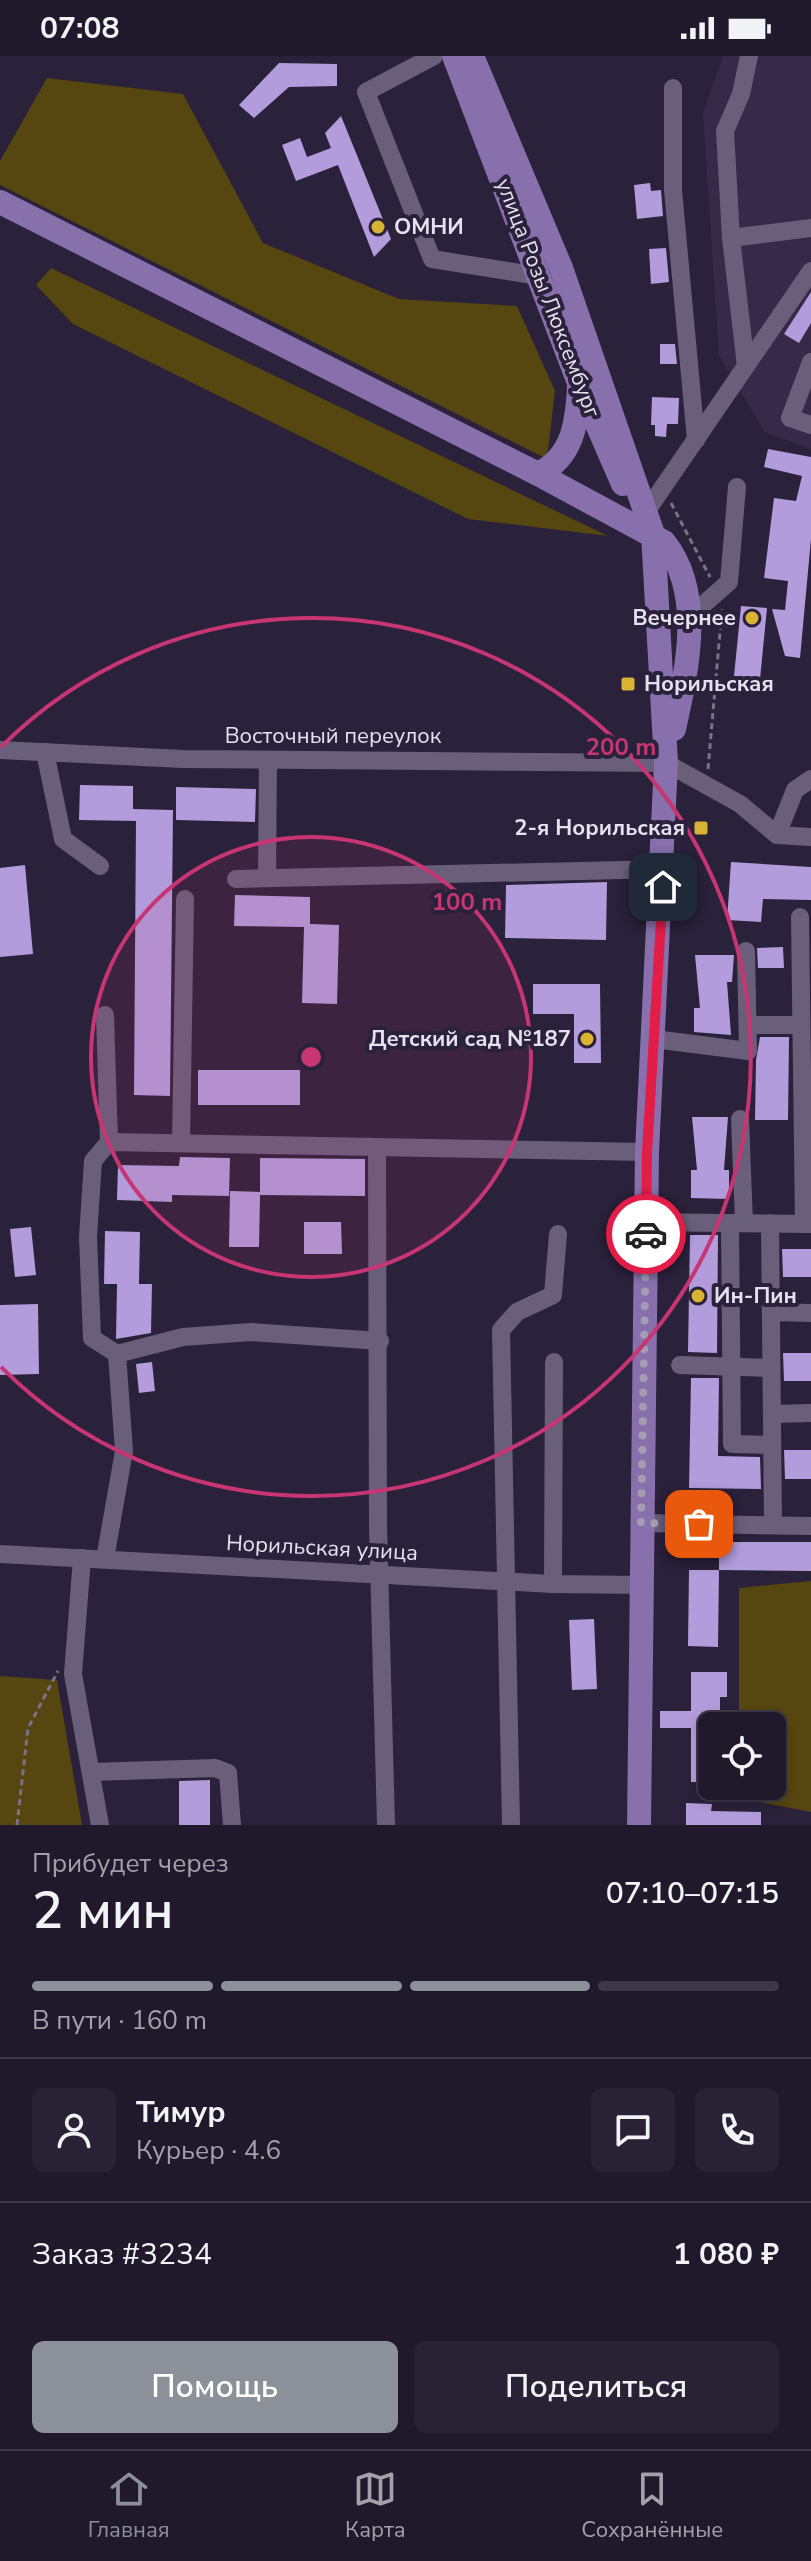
<!DOCTYPE html>
<html lang="ru">
<meta charset="utf-8">
<style>
:root{--surface:#20192c;--page:#282234;--text:#f1f3f6;--muted:#a2a0a9;--line:#3d3848;--accent:#8c9099}
body{margin:0;font-family:"Nunito Sans",sans-serif;background:var(--page);color:var(--text);height:100vh;display:flex;flex-direction:column;font-size:30px;white-space:nowrap}
*{box-sizing:border-box;margin:0}
p{font-size:26px;color:var(--muted)}
.icon{flex:none;width:44px;height:44px;fill:none;stroke:currentColor;stroke-width:2;stroke-linecap:round;stroke-linejoin:round}
.map{position:relative;height:1769px;overflow:hidden}
.details{display:flex;flex-direction:column;background:var(--surface);flex:1}
.details>*{flex:none}
.controls{position:absolute;left:698px;top:1656px;display:grid;gap:16px}
.controls a{display:grid;place-items:center;width:88px;height:88px;border-radius:12px;background:var(--surface);box-shadow:0 4px 12px #0003,0 0 0 2px var(--line);font-size:40px}
.pin{position:absolute;display:grid;place-items:center;width:68px;height:68px;color:#fff;margin:-34px;border-radius:16px;box-shadow:0 4px 12px #0006}
.courier{position:absolute;display:grid;place-items:center;width:80px;height:80px;margin:-40px;border:6px solid #e11d48;border-radius:50%;background:#fff;color:#222;box-shadow:0 2px 10px #0007}
.head em{font-style:normal;font-weight:600}
.head div{display:flex;flex-direction:column-reverse}
.head{display:flex;align-items:center;justify-content:space-between;height:136px;padding:0 32px}
h1{font-size:52px;font-weight:600;line-height:60px}
.bar{display:grid;grid-template-columns:repeat(4,1fr);gap:12px 8px;align-content:center;height:96px;padding:0 32px}
.bar i{height:10px;border-radius:6px;background:var(--line)}
.bar .on{background:var(--accent)}
.bar p{grid-column:span 4}
.line{display:flex;align-items:center;gap:20px;padding:0 32px;border-top:2px solid var(--line)}
.line div{flex:1}
.round{display:grid;place-items:center;flex:none;width:84px;height:84px;border-radius:12px;background:var(--page)}
.action{display:flex;gap:16px;margin-top:auto;padding:16px 32px}
.action a{flex:1;height:92px;border-radius:12px;background:var(--accent);color:#fff;font-size:32px;font-weight:600;line-height:92px;text-align:center}
.action a+a{background:var(--page);color:var(--text)}
.status{display:flex;justify-content:space-between;align-items:center;height:56px;padding:0 40px;background:var(--surface);direction:ltr}
.status svg{height:22px;fill:currentColor}
.tabs{display:flex;justify-content:space-around;align-items:center;height:112px;border-top:2px solid var(--line);background:var(--surface);font-size:22px;color:var(--muted)}
.tabs a{display:grid;justify-items:center;gap:4px}
.tabs .on{color:var(--accent)}
.map>svg:first-child{display:block}
</style>
<div class="status"><b>07:08</b><svg viewBox="0 0 49 12"><path d="M0 12V9h3v3zM5 12V6h3v6zM10 12V3h3v9zM15 12V0h3v12zM26 1h20v11H26zM47 4h2v5h-2z"/></svg></div>
<div class="map">
<svg width="811" height="1769" viewBox="0 0 811 1769">
<rect width="100%" height="100%" fill="#2a213a"/>
<polygon fill="#362a48" points="723,0 811,0 811,393 765,376 719,300 703,57"/>
<g fill="#56460f">
<polygon points="47,22 183,38 263,187 399,243 517,250 555,335 547,403 0,129 0,105"/>
<polygon points="51,212 608,480 468,463 73,268 36,229"/>
<polygon points="811,1525 811,1756 739,1742 739,1730 772,1730 772,1670 739,1670 739,1532"/>
<polygon points="0,1620 57,1624 82,1769 0,1769"/>
</g>
<g fill="#b29cdb">
<polygon points="279,7 337,8 337,30 289,31 254,62 239,49"/>
<polygon points="341,60 391,183 374,201 338,109 296,125 282,89 300,82 307,101 331,92 325,77"/>
<polygon points="650,127 651,135 661,134 663,160 637,163 634,129"/>
<polygon points="666,192 669,226 651,228 649,193"/>
<polygon points="811,236 811,267 799,287 784,278"/>
<polygon points="660,288 675,288 677,308 660,308"/>
<polygon points="652,341 679,342 678,368 667,368 666,381 655,380 655,369 651,369"/>
<polygon points="768,393 811,401 811,483 800,602 785,600 772,553 785,554 788,525 764,522 774,442 796,445 802,420 764,411"/>
<polygon points="741,550 767,552 760,623 734,620"/>
<polygon points="80,729 133,730 133,753 173,754 170,1040 134,1039 136,765 79,764"/>
<polygon points="176,731 256,733 255,766 176,764"/>
<polygon points="731,806 811,811 811,844 763,843 761,866 727,864"/>
<polygon points="25,809 33,898 0,901 0,812"/>
<polygon points="607,826 606,884 505,882 506,829"/>
<polygon points="235,839 310,841 310,868 339,869 337,948 302,947 304,871 234,870"/>
<polygon points="783,891 784,912 758,912 757,892"/>
<polygon points="695,899 734,899 732,926 727,926 731,979 694,976 694,952 700,952"/>
<polygon points="533,928 600,928 601,1007 574,1007 574,958 533,958"/>
<polygon points="760,981 789,981 788,1064 755,1064 756,1004"/>
<rect x="198" y="1014" width="102" height="35"/>
<polygon points="692,1061 728,1061 724,1114 729,1114 729,1143 691,1142 691,1114 697,1114"/>
<polygon points="180,1101 230,1102 229,1140 172,1139 172,1146 117,1144 118,1109 179,1110"/>
<polygon points="260,1102 365,1103 365,1140 260,1139 259,1191 229,1191 230,1135 260,1136"/>
<polygon points="304,1166 341,1166 342,1198 304,1198"/>
<polygon points="31,1171 36,1219 15,1221 10,1173"/>
<polygon points="105,1175 140,1176 139,1228 152,1228 151,1277 116,1283 117,1228 104,1228"/>
<polygon points="690,1179 718,1179 717,1297 688,1296"/>
<polygon points="782,1193 811,1193 811,1221 783,1221"/>
<polygon points="38,1248 39,1318 0,1319 0,1249"/>
<polygon points="783,1297 811,1297 811,1325 784,1325"/>
<polygon points="152,1306 155,1335 139,1337 136,1308"/>
<polygon points="691,1322 719,1322 718,1400 760,1401 761,1433 689,1432"/>
<polygon points="784,1394 811,1394 811,1423 785,1423"/>
<polygon points="719,1486 811,1486 811,1515 719,1514"/>
<polygon points="689,1514 719,1514 718,1591 688,1590"/>
<polygon points="594,1563 597,1633 572,1634 569,1564"/>
<polygon points="691,1616 727,1616 727,1641 720,1641 720,1670 712,1670 712,1726 691,1726 691,1672 660,1672 660,1655 691,1655"/>
<polygon points="210,1724 210,1769 179,1769 179,1725"/>
<polygon points="686,1747 712,1748 711,1755 761,1756 761,1769 686,1769"/>
</g>
<g fill="none" stroke-linecap="round" stroke-linejoin="round">
<g stroke="#7a7288" stroke-width="3" stroke-dasharray="6 4" stroke-linecap="butt">
<polyline points="671,447 710,521"/>
<polyline points="708,713 722,553"/>
<polyline points="17,1769 28,1672 58,1615"/>
</g>
<g stroke="#695f7b" stroke-width="18">
<polyline points="434,0 366,36 432,203 539,220"/>
<polyline points="673,32 673,134 696,384"/>
<polyline points="731,182 811,172"/>
<polyline points="811,306 790,362 811,369"/>
<polyline points="746,310 731,182 725,75 741,38 749,0"/>
<polyline points="646,456 811,215"/>
<polyline points="688,562 729,526 737,431"/>
<polyline points="0,694 183,703 666,707 740,748 777,779 811,781"/>
<polyline points="45,696 63,783 100,810"/>
<polyline points="777,779 795,734 811,723"/>
<polyline points="267,821 268,704"/>
<polyline points="236,823 664,813"/>
<polyline points="800,861 804,1168"/>
<polyline points="105,959 109,1086"/>
<polyline points="748,969 801,969"/>
<polyline points="654,983 748,995 746,895"/>
<polyline points="740,1063 744,1167"/>
<polyline points="181,1087 185,843"/>
<polyline points="377,1092 378,1469 386,1769"/>
<polyline points="646,1166 811,1168"/>
<polyline points="730,1167 732,1388 772,1389"/>
<polyline points="770,1167 773,1468"/>
<polyline points="771,1256 811,1257"/>
<polyline points="117,1298 92,1282 88,1181 93,1105 109,1086 647,1096"/>
<polyline points="680,1309 771,1312"/>
<polyline points="772,1358 811,1357"/>
<polyline points="641,1467 811,1470"/>
<polyline points="0,1498 553,1528 642,1529"/>
<polyline points="82,1502 73,1618 100,1769"/>
<polyline points="105,1503 124,1395 117,1298 183,1281 251,1276 380,1285"/>
<polyline points="553,1528 554,1306"/>
<polyline points="91,1716 215,1712 228,1717 232,1769"/>
<polyline points="511,1769 501,1274 517,1256 553,1239 558,1178"/>
</g>
<g stroke="#8770ac" stroke-width="24">
<polyline points="454,0 579,327 623,428"/>
<polyline points="472,0 561,212 653,478 666,707 647,1096 639,1769"/>
<path d="M0,146L538,418L664,486C705,537 687,614 674,673"/>
<path d="M538,418C573,401 577,367 579,332"/>
</g>
</g>
<g fill="none" stroke-linecap="round" stroke-linejoin="round">
<polyline stroke="#a49db1" stroke-width="8" stroke-dasharray="0 14.4" points="646,1178 641,1467 699,1468"/>
<polyline stroke="#e11d48" stroke-width="10" points="646,1178 647,1096 663,831"/>
</g>
<circle cx="311" cy="1001" r="220" fill="#c73672" fill-opacity=".12"/>
<g fill="none" stroke="#c73672" stroke-width="4">
<circle cx="311" cy="1001" r="220"/>
<path d="M1 691A439 439 0 1 1 1 1311"/>
</g>
<g fill="#d9b334" stroke="#2a213a" stroke-width="3">
<circle cx="378" cy="171" r="8"/>
<circle cx="752" cy="562" r="8"/>
<rect x="620" y="620" width="16" height="16" rx="4"/>
<rect x="693" y="764" width="16" height="16" rx="4"/>
<circle cx="587" cy="983" r="8"/>
<circle cx="698" cy="1240" r="8"/>
</g>
<g text-anchor="middle" dominant-baseline="central" stroke-width="8" stroke-linejoin="round" paint-order="stroke">
<g font-size="22" font-weight="bold" fill="#e6e0f1" stroke="#2a213a" text-anchor="start">
<text x="394" y="171">ОМНИ</text>
<text x="736" y="562" text-anchor="end">Вечернее</text>
<text x="644" y="628">Норильская</text>
<text x="685" y="772" text-anchor="end">2-я Норильская</text>
<text x="571" y="983" text-anchor="end">Детский сад №187</text>
<text x="714" y="1240">Ин-Пин</text>
</g>
<g font-size="22" fill="#e6e0f1" stroke="#2a213a">
<text transform="translate(548 242) rotate(69)">улица Розы Люксембург</text>
<text x="333" y="680">Восточный переулок</text>
<text transform="translate(322 1492) rotate(3)">Норильская улица</text>
</g>
</g>
<circle cx="311" cy="1001" r="12" fill="#c73672" stroke="#2a213a" stroke-width="4"/>
<g font-size="24" text-anchor="middle" font-weight="bold" fill="#c73672" stroke="#2a213a" stroke-width="8" stroke-linejoin="round" paint-order="stroke">
<text x="621" y="699">200 m</text>
<text x="467" y="854">100 m</text>
</g>
</svg>
<div class="controls">
<a><svg class="icon" aria-label="locate" viewBox="0 0 24 24"><circle cx="12" cy="12" r="6"/><path d="M12 2v4M12 18v4M2 12h4M18 12h4"/></svg></a>
</div>
<div class="pin" style="left:699px;top:1468px;background:#ea580c"><svg class="icon" aria-label="bag" viewBox="0 0 24 24"><path d="M5 8h14l-1 12H6zM9 8a3 3 0 0 1 6 0"/></svg></div>
<div class="pin" style="left:663px;top:831px;background:#1f2937"><svg class="icon" aria-label="home" viewBox="0 0 24 24"><path d="M3 11l9-7 9 7M6 9v11h12V9"/></svg></div>
<div class="courier" style="left:646px;top:1178px"><svg class="icon" aria-label="car" viewBox="0 0 24 24"><path d="M5 17H2v-5l4-1 3-4h7l3 4 3 1v5h-3M9 17h6M6 11h13"/><circle cx="7" cy="17" r="2"/><circle cx="17" cy="17" r="2"/></svg></div>
</div>
<section class="details">
<div class="head"><div><h1>2 мин</h1><p>Прибудет через</p></div><em>07:10–07:15</em></div>
<div class="bar"><i class="on"></i><i class="on"></i><i class="on"></i><i></i><p>В пути · 160 m</p></div>
<div class="line" style="height:144px"><a class="round"><svg class="icon" aria-label="person" viewBox="0 0 24 24"><circle cx="12" cy="8" r="4"/><path d="M4 21q1-7 8-7t8 7"/></svg></a><div><b>Тимур</b><p>Курьер · 4.6</p></div><a class="round"><svg class="icon" aria-label="chat" viewBox="0 0 24 24"><path d="M4 5h16v11H9l-5 4z"/></svg></a><a class="round"><svg class="icon" aria-label="phone" viewBox="0 0 24 24"><path d="M5 4h4l2 5-3 2q2 4 5 5l2-3 5 2v4C11 20 4 13 5 4z"/></svg></a></div>
<div class="line" style="height:104px"><div>Заказ #3234</div><b>1 080 ₽</b></div>
<div class="action"><a>Помощь</a><a>Поделиться</a></div>
</section>
<nav class="tabs">
<a class="on"><svg class="icon" aria-label="home" viewBox="0 0 24 24"><path d="M3 11l9-7 9 7M6 9v11h12V9"/></svg>Главная</a>
<a><svg class="icon" aria-label="map" viewBox="0 0 24 24"><path d="M3 6l6-2 6 2 6-2v14l-6 2-6-2-6 2zM9 4v14M15 6v14"/></svg>Карта</a>
<a><svg class="icon" aria-label="saved" viewBox="0 0 24 24"><path d="M7 4h10v16l-5-4-5 4z"/></svg>Сохранённые</a>
</nav>
